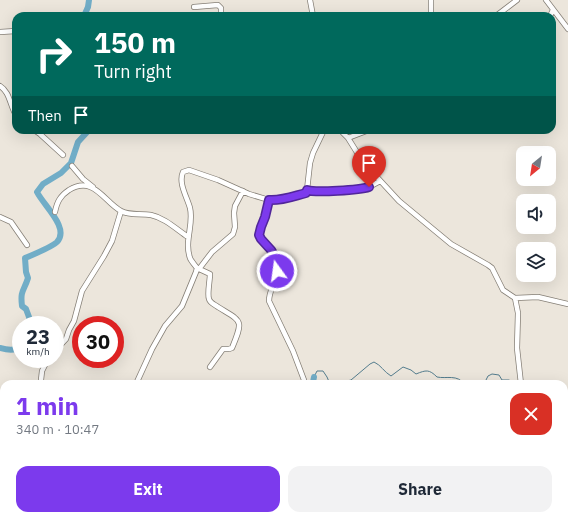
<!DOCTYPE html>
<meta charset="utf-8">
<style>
body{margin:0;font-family:"IBM Plex Sans",sans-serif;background:#f2f2f3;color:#1f2937;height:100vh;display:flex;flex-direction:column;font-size:15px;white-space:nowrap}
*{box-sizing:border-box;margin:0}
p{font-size:13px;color:#747a83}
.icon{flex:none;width:22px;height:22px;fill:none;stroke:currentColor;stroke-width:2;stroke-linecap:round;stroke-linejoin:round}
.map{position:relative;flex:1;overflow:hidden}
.details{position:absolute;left:0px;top:380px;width:568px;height:140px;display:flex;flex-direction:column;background:#fff;border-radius:12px 12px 0 0;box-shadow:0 4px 16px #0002}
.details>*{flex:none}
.guide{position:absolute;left:12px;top:12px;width:544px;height:122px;border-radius:12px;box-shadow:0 4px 16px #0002;background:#00695c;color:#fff;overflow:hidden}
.needle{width:26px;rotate:210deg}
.buttons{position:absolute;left:516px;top:146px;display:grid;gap:8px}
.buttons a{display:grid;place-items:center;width:40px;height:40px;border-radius:8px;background:#fff;box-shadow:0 4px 16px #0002;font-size:20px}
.speed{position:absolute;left:12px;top:316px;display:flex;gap:8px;font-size:20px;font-weight:700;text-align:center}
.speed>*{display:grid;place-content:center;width:52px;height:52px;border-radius:50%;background:#fff;box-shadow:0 4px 16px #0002;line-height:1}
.speed small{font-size:10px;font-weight:400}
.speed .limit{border:6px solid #d22;background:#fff;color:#111}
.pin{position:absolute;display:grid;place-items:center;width:34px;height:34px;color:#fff;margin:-41px -17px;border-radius:50% 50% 50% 0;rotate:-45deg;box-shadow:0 0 4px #0007}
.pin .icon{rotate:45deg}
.me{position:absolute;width:44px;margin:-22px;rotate:346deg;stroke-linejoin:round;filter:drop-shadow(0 0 3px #0008)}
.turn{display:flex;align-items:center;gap:14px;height:84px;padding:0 16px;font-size:18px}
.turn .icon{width:52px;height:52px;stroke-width:2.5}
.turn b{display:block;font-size:28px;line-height:34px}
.then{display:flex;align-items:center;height:38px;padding:0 16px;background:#0003;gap:8px;font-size:15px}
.round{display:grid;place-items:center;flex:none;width:42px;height:42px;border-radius:12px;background:#f2f2f3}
.headline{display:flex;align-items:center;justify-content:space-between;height:68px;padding:0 16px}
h1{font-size:24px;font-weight:700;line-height:30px;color:#7c3aed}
.cta{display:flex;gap:8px;margin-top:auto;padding:8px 16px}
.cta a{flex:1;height:46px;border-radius:12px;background:#7c3aed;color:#fff;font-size:16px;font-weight:700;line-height:46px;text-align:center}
.cta a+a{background:#f2f2f3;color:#1f2937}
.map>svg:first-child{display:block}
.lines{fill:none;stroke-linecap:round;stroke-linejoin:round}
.stream{stroke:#547d8e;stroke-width:1}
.river{stroke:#71adc7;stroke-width:6}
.minor-casing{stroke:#857f76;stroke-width:6}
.minor{stroke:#fff;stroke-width:4.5}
.route-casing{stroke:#51269a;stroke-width:10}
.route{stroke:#7c3aed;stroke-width:7}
</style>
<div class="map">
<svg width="568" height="520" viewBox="0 0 568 520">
<rect width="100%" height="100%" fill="#ece6dc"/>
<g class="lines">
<path class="stream" d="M314,377L317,371H323L327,377L330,384
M335,384L351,380L370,364L374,362C381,365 384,372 391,376L403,367L411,370L416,374C426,370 429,369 437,377C446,379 458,374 464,384
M484,384L488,376L492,374L499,375L502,380H509"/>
<path class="river" d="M84,16L88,7L89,0
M32,325L26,309L22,306C20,290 24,291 28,278L26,272L25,258C32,255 52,247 57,242C70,228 44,206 37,192L43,184L61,173L71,163L78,142L89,130
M0,348C7,350 15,351 21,347
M311,384L313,382L314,377
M0,483L4,486
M25,516L29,520
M117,520L118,516"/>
<g class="minor-casing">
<path id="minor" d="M310,0L313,16
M546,0L568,29
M194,7L218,5L221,8V16
M431,16V0
M496,16L517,0
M550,16L553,10
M0,32L16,31
M0,86C10,92 10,106 16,115
M34,130L40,134L63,155
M340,130L348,138L363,162L399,201L451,244L488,265L492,268L503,290L515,298L518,313L517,348L521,384
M348,138L369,130
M72,166L83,179L93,187
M307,190L315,192L338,190H357L369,187L380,181
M269,200C267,206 267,212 265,218C263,224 258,229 259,236C261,242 268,245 271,250C275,255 278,264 277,271C276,282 269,290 269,301L293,351L304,380
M55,212C57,202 60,196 69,190C94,175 104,202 121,211C130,216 141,213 151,215C165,218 176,229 188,237
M0,217L11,222L27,245
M197,268L210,274C210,280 207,294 209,299C210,303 214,304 218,307C242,322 244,319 232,348L229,349H223L210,367
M199,269L212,252L233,234L235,227L234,213L235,206L243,191
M515,298L538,297L568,304
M55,351L66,339L69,330L74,321L82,291L104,256L112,241L121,211
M41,380L42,371L48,359
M136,384L152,349L165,326L182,306L196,272L197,268C195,265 191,261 190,258C184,241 194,224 190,208C187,197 178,183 183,172L189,170L218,180L249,194L269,200H276L285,198L306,193L307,190L310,163L313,153L324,130
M145,516L153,520
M184,520L188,516
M355,520L357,516
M501,520L502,516"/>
</g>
<use href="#minor" class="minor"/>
</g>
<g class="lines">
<g class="route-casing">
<path id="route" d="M277,271L275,257L271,250L261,239L259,235L261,227L265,217L269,200C282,201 294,196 306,193L307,190C315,193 360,190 369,187"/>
</g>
<use href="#route" class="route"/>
</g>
</svg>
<div class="buttons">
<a><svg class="needle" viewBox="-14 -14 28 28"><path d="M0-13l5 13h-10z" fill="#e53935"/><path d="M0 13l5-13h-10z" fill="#747a83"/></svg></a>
<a><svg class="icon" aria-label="sound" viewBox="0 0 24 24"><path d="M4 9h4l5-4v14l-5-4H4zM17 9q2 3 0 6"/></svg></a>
<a><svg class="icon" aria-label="layers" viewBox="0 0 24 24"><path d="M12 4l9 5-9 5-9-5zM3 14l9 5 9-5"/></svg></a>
</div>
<div class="speed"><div>23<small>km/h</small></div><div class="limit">30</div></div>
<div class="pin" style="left:369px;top:187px;background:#d93025"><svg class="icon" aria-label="arrive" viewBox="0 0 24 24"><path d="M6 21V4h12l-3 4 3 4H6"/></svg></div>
<svg class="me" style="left:277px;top:271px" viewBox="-20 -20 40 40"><circle r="17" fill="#7c3aed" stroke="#fff" stroke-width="3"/><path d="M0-11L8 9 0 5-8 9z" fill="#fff"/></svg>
<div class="guide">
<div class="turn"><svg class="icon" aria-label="right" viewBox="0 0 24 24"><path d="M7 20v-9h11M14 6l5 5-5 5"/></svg><div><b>150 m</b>Turn right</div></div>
<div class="then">Then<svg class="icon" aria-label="arrive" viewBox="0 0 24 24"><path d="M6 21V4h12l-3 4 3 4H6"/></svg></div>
</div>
<section class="details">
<div class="headline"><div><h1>1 min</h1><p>340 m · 10:47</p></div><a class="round" style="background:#d93025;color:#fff"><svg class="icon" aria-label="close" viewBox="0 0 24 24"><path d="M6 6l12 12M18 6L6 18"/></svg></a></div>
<div class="cta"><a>Exit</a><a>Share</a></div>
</section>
</div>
